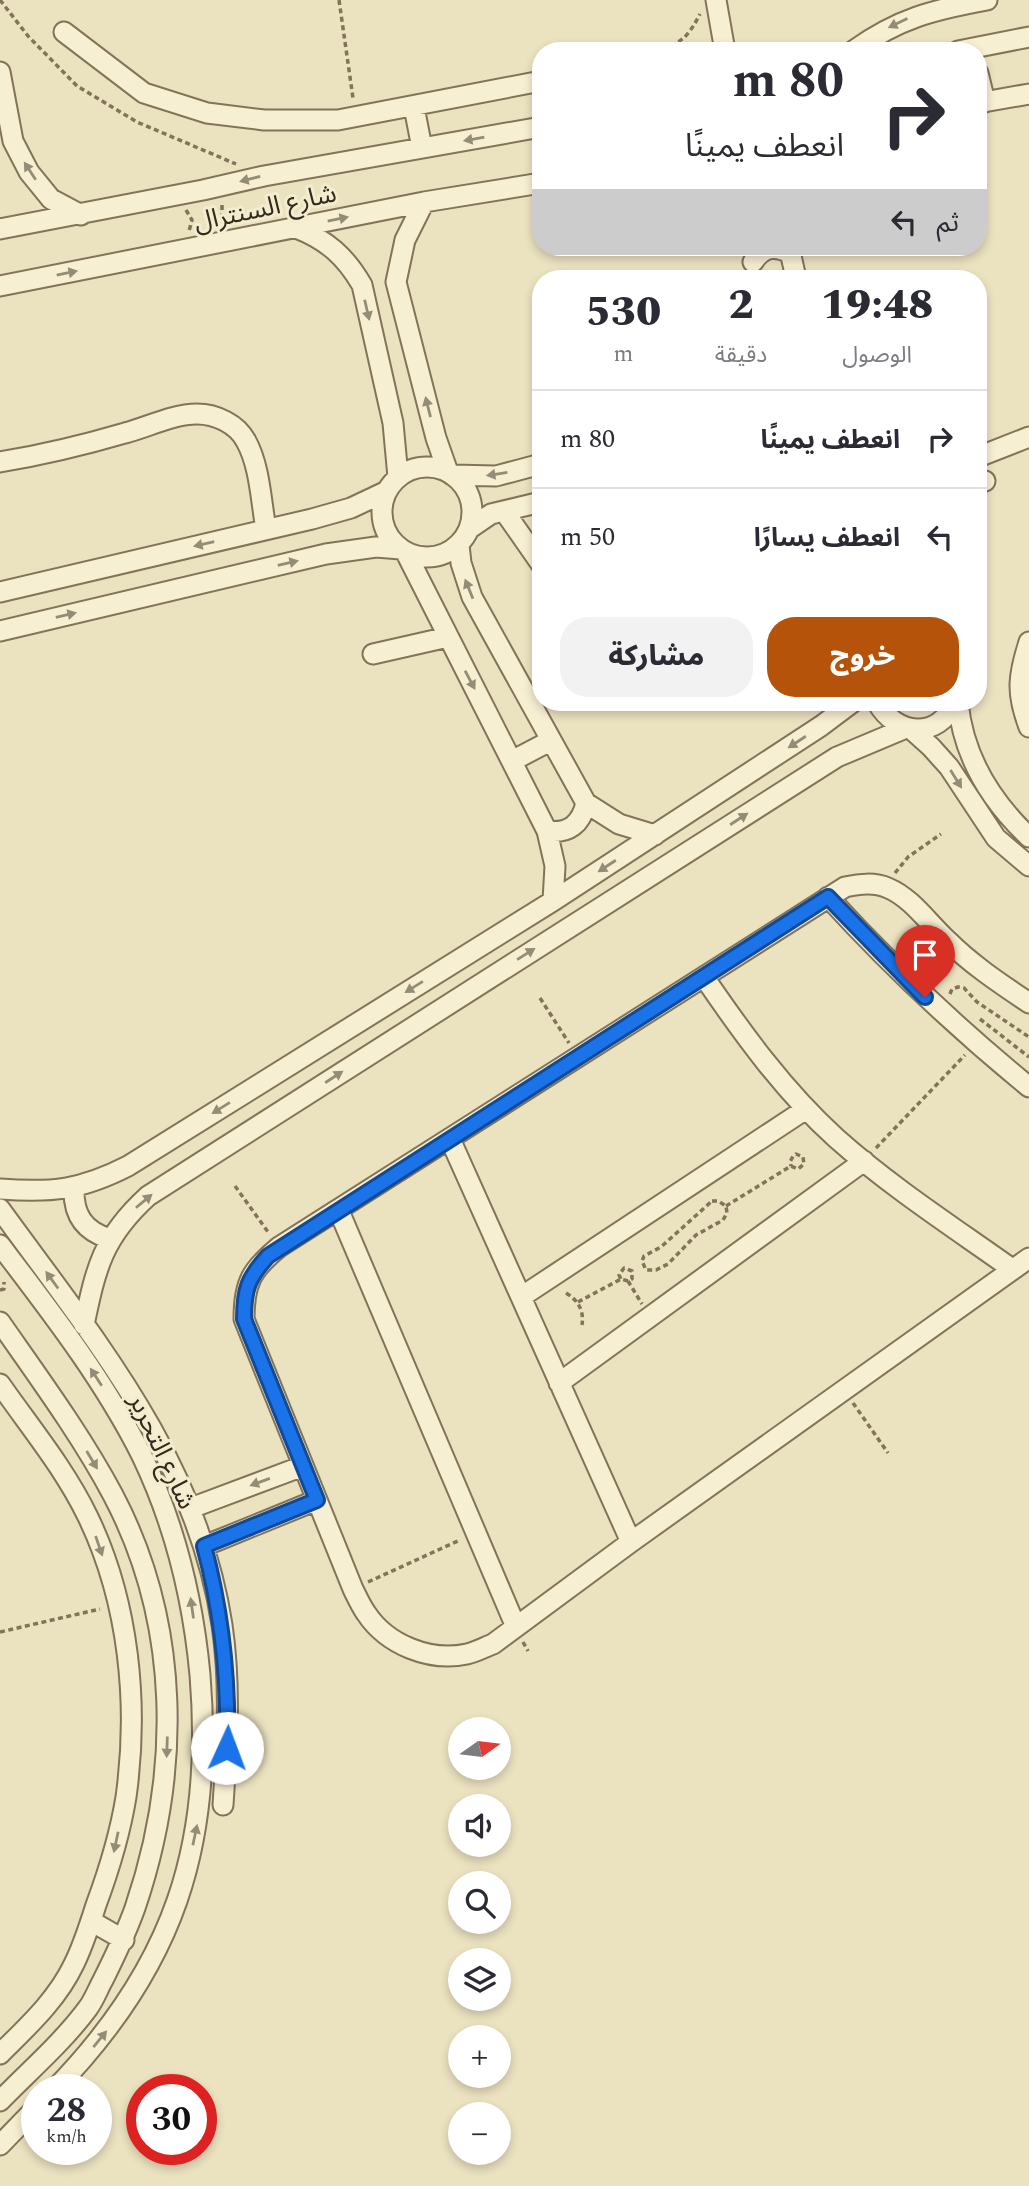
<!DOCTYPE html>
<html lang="ar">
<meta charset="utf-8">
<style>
body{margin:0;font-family:Spectral,"Noto Sans Arabic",serif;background:#f2f2f3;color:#2b2b33;direction:rtl;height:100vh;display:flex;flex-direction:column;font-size:26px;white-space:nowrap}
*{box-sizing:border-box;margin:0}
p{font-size:23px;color:#7c7c81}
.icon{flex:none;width:38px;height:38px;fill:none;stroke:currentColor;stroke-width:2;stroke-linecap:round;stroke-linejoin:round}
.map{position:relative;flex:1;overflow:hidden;direction:ltr}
.side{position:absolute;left:532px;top:270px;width:455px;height:441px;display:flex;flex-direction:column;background:#fff;border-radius:28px;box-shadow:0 4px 10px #0003;direction:rtl}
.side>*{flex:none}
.top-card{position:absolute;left:532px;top:42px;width:455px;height:214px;border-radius:28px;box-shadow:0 4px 10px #0003;direction:rtl;background:#fff;color:#2b2b33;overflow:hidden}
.needle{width:46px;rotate:76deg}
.fabs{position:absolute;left:448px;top:1717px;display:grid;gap:14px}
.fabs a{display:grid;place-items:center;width:63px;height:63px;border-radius:50%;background:#fff;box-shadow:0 4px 10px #0003;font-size:35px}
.speed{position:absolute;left:21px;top:2074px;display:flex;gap:14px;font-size:35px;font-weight:700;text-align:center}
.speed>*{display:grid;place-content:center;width:91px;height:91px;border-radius:50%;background:#fff;box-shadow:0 4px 10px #0003;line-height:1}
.speed small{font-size:18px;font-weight:400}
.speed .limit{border:10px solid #d22;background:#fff;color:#111}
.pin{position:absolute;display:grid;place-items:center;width:60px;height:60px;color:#fff;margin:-72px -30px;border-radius:50% 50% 50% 0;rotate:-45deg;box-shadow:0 0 7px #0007}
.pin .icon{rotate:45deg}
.me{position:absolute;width:77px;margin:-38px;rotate:2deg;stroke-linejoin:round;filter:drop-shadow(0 0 5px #0008)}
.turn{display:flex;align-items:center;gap:24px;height:147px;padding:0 28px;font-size:32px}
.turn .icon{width:91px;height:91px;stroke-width:2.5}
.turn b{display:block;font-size:49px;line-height:60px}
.then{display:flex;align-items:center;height:66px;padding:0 28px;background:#0003;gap:14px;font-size:26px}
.eta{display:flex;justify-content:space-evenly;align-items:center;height:119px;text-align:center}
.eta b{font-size:42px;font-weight:800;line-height:49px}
.primary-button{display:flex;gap:14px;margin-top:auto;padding:14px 28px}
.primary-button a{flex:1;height:80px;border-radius:28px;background:#b45309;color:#fff;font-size:28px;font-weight:800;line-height:80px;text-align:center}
.primary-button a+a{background:#f2f2f3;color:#2b2b33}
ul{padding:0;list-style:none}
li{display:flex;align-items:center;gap:21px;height:98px;padding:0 28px;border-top:2px solid #e1e1e2}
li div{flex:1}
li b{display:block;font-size:26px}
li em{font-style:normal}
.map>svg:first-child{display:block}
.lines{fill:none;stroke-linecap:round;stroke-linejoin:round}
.minor-casing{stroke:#837359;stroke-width:23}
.path{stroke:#837359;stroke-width:3.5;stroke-dasharray:5 3.5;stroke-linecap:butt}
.minor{stroke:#f7efd2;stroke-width:19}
.oneway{fill:#958c77}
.route-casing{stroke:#114b97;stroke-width:18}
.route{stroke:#1a73e8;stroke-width:12}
.labels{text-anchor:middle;stroke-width:6;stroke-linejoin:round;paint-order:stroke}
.street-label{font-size:26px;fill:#332a1c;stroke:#f3eccf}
</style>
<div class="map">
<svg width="1029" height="2186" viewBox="0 0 1029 2186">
<rect width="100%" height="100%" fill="#ebe2c0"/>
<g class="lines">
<g class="minor-casing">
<path id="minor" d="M716,0L725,51
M64,32L144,93L207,113L264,120H338L541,81
M853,51C899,18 933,10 987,0
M958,51L1029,37
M0,72L13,141L29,172L51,199L81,215
M978,73L985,102
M978,103L1029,94
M414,107L422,148
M424,202L405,240L396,282L436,438L448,472
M296,228C327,240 345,256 362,285L393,423L398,477
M0,229L203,190L264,176L541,127
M789,247L796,278
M753,262C763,247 774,245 790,253
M0,286L424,202L541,183
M978,457L1029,437
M0,462C42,455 84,445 125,433C148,427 173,414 197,414C216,414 237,424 246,441C260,466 261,502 266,529
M382 512a45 45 0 1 1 90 0a45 45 0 1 1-90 0Z
M452,475L496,476L541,464
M978,482L985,481
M504,511L541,564
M469,529L491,514L541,502
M459,545L461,563L472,597L586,803L619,824L655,835
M406,553L547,831L555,866L553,901
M0,592L312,519L351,508L387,491
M0,631L326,554L376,547L401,549
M1029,642C1018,676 1016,693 1029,727
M373,654L448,637
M877,702C896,736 938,740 955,702
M958,702C963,756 990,800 1029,837
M911,729L931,747L949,767L996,838L1029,866
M512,761L550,741
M547,831C569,834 581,824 586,803
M828,897C891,966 957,1028 1029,1087
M704,977C743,1034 784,1091 836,1138C891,1187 953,1227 1012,1269
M1029,1003C1001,984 972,965 948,941C929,924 912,898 888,888C874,882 860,884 845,887L279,1247C251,1270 244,1283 244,1319L353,1589C357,1597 361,1606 366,1613C387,1645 430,1662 467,1654C476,1652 485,1647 493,1644L631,1542L1029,1258
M450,1139L631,1542
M74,1188C73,1215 84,1231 110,1239
M0,1189C52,1193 81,1190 128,1166L553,901L821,726L853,702
M0,1209C95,1340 197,1460 222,1625C231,1686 227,1745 223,1805
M339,1211L516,1627
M0,1245C51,1312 104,1380 142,1456C175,1525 193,1599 200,1675C214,1845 174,1967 54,2090
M521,1297L806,1109
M0,1322C39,1378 81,1435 113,1495C181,1624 181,1773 135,1908C126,1933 115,1956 103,1980C98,1989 94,2000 88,2008C63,2042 29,2071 0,2101
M84,1325C96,1267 103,1237 148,1196L837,757L906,728
M559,1383L864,1161
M0,1384C30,1427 65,1469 88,1517C129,1602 139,1704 126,1797C120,1834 109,1870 96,1905C90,1924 83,1946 74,1964C57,2000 27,2027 0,2054
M191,1508L303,1466
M204,1546L317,1500
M91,1921L124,1940
M0,2145L37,2107"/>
</g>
<path class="path" d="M0,0L28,36L77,86L137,122L236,164
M339,0L353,98
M637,51C673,43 681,51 700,14
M222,205V215L229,222
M186,210L192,220L189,231
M895,873L908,857L941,834
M950,994L952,989L958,987L964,988L977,1002L1029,1037
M540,998L569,1043
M980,1019L1029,1057
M876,1148L965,1055
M235,1186L268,1232
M712,1201H718L726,1206L727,1213L723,1220L696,1235L668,1264L656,1270H646L642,1261L644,1256L661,1247Z
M726,1206L791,1166L798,1169L804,1164L803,1157L796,1154L793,1156L790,1162L791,1166
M628,1281L642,1304
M0,1290L4,1289V1282
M566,1293C579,1301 584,1311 582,1325
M578,1302L621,1279L628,1281L632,1279V1271L624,1268L619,1275L621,1279
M853,1403L888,1453
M368,1582L460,1540
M0,1632L100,1609
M523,1642L528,1651"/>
<use href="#minor" class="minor"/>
</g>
<defs><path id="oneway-solid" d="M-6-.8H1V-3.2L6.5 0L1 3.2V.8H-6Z" transform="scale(1.75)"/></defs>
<g class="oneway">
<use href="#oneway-solid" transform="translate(898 23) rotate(154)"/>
<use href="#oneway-solid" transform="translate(474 139) rotate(170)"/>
<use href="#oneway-solid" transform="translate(30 171) rotate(-123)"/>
<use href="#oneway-solid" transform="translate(250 179) rotate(166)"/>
<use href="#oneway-solid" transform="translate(338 219) rotate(-11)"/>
<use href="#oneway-solid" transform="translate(67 273) rotate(-11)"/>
<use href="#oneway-solid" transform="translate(367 310) rotate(77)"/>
<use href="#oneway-solid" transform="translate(428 407) rotate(-104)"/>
<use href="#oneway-solid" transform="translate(497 474) rotate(171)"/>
<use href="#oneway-solid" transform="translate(204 544) rotate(167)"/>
<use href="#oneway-solid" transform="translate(288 563) rotate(-13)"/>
<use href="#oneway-solid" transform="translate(469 589) rotate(-112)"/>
<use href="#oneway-solid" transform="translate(66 615) rotate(-13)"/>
<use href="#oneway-solid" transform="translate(470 680) rotate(62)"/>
<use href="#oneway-solid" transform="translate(797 742) rotate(147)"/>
<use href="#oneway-solid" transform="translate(956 779) rotate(58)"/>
<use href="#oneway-solid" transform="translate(739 819) rotate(-33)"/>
<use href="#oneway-solid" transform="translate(607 866) rotate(147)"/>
<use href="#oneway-solid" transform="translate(526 954) rotate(-32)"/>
<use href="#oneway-solid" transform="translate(414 987) rotate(148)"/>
<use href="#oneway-solid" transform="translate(334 1077) rotate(-33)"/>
<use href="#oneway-solid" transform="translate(221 1108) rotate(148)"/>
<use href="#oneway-solid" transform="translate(144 1201) rotate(-40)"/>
<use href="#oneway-solid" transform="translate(52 1280) rotate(-126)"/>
<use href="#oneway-solid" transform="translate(96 1377) rotate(-123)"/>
<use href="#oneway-solid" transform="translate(92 1460) rotate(59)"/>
<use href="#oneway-solid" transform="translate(260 1482) rotate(160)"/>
<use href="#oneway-solid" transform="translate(99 1546) rotate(71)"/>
<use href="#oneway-solid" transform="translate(192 1608) rotate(-98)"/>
<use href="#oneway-solid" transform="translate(167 1747) rotate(92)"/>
<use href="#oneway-solid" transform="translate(195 1835) rotate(-78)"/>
<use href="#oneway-solid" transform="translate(116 1842) rotate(102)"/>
<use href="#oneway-solid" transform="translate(100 2039) rotate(-51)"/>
</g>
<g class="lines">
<g class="route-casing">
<path id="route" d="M227,1748C229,1678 222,1613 204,1546L317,1500L244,1319C244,1289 248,1278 268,1256L828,897L925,997"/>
</g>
<use href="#route" class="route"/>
</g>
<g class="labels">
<g class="street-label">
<text transform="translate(265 207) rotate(-12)" y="9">شارع السنترال</text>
<text transform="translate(163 1451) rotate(65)" y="9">شارع التحرير</text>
</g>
</g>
</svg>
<div class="fabs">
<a><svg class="needle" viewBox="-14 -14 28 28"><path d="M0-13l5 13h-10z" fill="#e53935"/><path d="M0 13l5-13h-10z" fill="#7c7c81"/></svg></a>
<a><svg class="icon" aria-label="sound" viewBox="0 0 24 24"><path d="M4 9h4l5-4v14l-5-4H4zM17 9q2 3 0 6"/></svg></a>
<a><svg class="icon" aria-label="search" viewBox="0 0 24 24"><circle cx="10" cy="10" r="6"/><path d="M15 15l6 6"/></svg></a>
<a><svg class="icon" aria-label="layers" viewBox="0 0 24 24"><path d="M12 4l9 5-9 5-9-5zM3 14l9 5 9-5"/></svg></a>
<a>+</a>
<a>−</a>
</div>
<div class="speed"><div>28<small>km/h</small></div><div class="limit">30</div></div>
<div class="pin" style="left:925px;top:997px;background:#d93025"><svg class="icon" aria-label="arrive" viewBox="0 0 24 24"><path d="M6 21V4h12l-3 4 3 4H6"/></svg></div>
<svg class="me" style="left:227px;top:1748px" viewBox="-20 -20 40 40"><circle r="19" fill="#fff"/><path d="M0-13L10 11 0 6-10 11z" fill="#1a73e8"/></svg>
<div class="top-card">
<div class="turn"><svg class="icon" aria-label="right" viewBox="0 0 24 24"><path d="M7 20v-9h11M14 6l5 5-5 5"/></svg><div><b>80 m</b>انعطف يمينًا</div></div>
<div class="then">ثم<svg class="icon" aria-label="left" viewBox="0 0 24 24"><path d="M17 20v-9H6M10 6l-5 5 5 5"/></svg></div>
</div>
<section class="side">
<div class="eta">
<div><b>19:48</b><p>الوصول</p></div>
<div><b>2</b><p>دقيقة</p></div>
<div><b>530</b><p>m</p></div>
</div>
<ul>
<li><svg class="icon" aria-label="right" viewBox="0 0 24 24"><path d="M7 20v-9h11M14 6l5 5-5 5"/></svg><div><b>انعطف يمينًا</b></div><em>80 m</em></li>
<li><svg class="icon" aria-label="left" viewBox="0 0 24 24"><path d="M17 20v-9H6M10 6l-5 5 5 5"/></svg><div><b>انعطف يسارًا</b></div><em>50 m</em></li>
</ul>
<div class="primary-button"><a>خروج</a><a>مشاركة</a></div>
</section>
</div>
